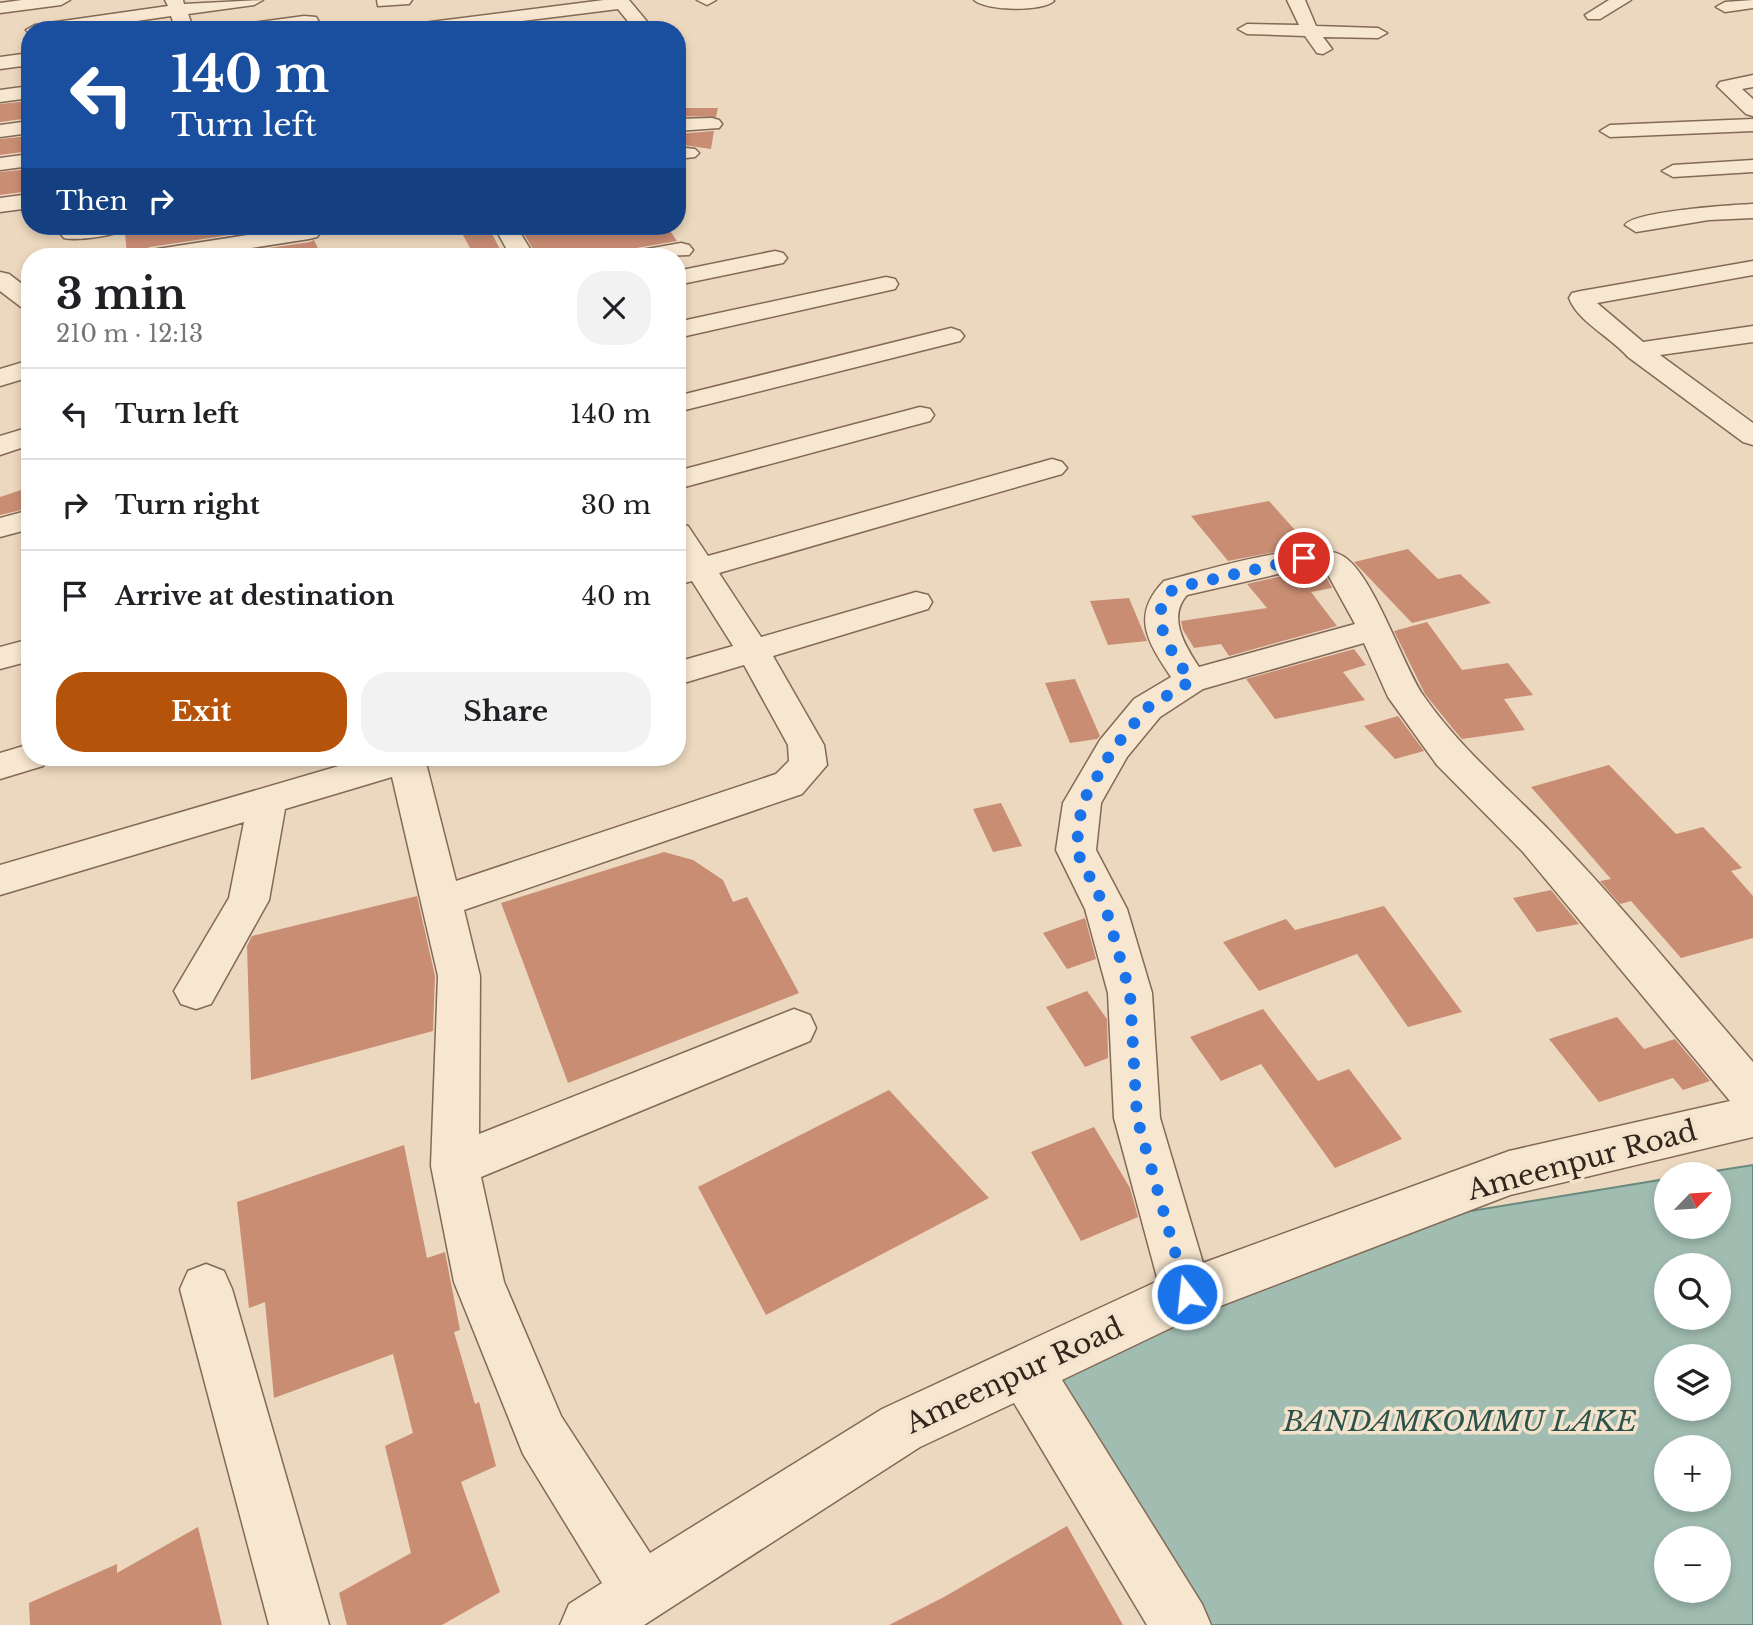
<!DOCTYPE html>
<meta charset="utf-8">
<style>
body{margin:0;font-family:"Libre Baskerville",serif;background:#f2f2f2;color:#202124;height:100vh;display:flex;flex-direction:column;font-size:26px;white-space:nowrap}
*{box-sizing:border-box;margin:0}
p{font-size:23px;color:#757577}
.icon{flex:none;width:38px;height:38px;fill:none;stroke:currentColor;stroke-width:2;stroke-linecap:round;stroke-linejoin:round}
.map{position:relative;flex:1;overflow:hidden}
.drawer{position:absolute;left:21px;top:248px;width:665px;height:518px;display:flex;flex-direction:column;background:#fff;border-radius:28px;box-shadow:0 4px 10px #0003}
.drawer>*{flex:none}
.guide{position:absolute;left:21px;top:21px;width:665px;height:214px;border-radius:28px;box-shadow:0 4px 10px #0003;background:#1a4fa0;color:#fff;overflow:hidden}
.needle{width:46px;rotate:65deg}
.controls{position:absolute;left:1654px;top:1162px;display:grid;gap:14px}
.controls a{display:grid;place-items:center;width:77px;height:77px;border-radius:50%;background:#fff;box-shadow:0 4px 10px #0003;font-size:35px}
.pin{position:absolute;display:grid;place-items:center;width:60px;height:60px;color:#fff;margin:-30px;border:4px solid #fff;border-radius:50%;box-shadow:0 2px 7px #0007}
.me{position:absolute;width:77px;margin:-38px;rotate:344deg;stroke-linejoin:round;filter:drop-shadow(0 0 5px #0008)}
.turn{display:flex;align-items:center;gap:24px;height:147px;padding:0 35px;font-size:32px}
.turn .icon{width:91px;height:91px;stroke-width:2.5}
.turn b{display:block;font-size:49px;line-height:60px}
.then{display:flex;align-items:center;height:66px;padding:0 35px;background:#0003;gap:14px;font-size:26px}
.round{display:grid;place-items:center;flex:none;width:74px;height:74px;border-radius:28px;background:#f2f2f2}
.head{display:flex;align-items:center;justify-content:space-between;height:119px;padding:0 35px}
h1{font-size:42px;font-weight:800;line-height:52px}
.button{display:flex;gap:14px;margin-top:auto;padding:14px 35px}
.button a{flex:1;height:80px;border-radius:28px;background:#b45309;color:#fff;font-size:28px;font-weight:800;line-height:80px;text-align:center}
.button a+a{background:#f2f2f2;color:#202124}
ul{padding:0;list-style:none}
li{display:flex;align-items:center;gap:21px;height:91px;padding:0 35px;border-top:2px solid #e0e0e0}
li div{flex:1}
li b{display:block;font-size:26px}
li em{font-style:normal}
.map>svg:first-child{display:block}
.water{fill:#a1bdb1;stroke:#698a7e;stroke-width:2;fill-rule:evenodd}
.building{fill:#c98d74}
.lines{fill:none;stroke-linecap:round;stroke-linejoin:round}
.minor-casing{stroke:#836957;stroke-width:3}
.minor{fill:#f7e7d0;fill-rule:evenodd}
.route{stroke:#1a73e8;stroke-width:12;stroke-dasharray:0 21.6}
.labels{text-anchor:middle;stroke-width:7;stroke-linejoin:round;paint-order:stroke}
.near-street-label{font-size:28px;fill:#33241c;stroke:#f3e3cd}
.near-water-label{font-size:28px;font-style:italic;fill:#2b524b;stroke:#f3e3cd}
</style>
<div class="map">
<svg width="1753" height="1625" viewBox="0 0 1753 1625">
<rect width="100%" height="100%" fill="#ecd8be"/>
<path class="water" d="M1753,1165V1625H1211L1024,1369L1361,1229L1666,1179V1227H1718V1174H1696ZM1666,1265H1718V1318H1666ZM1666,1356H1718V1409H1666ZM1666,1447H1718V1500H1666ZM1666,1538H1718V1591H1666Z"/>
<path class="building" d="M30,101V118L0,122V104Z
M677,108H718L716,117L677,116Z
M714,131L711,149L677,144V134Z
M30,136V151L0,155V139Z
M30,169V191L0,195V172Z
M130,226H290L150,247L127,256L125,232Z
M458,226H488L504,257H475Z
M558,226H641L645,232L668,228L677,241L630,249L623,257H538L522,231Z
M314,240L322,257H209L310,242Z
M30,487V508L0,515V497Z
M1269,501L1311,548L1280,551L1228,561L1191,516Z
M1408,549L1438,579L1460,574L1491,603L1412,623L1354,562Z
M1304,571L1325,575L1332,588L1311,592L1337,626L1229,656L1221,644L1194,648L1183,630L1181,621L1267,608L1247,584Z
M1129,598L1147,641L1108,645L1090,601Z
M1427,622L1462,670L1508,663L1533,695L1504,699L1525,730L1462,739L1454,730L1425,694L1394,631Z
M1354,649L1366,665L1343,672L1365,700L1275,719L1246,679Z
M1075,679L1100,736L1097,739L1070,743L1045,683Z
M1398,716L1424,751L1395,759L1364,726Z
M1609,765L1676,834L1703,827L1742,868L1731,871L1753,896V938L1681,958L1631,901L1620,904L1600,881L1611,879L1531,787Z
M1001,803L1022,846L993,852L973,809Z
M664,852L693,860L723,880L733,902L747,897L799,993L568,1083L501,903Z
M1551,890L1579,924L1537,932L1513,898Z
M417,896L435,976L433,1031L251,1080L247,946L252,936Z
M1384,906L1462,1012L1408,1027L1357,954L1259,991L1223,942L1286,919L1295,930Z
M1085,918L1096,959L1067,969L1043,933Z
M1087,991L1107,1019L1108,1058L1085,1067L1046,1007Z
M1263,1009L1318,1081L1349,1069L1402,1139L1335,1168L1261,1064L1221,1081L1190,1037Z
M1617,1017L1644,1049L1675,1039L1710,1081L1683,1090L1673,1078L1599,1102L1549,1039Z
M889,1090L989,1198L766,1315L698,1187Z
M1094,1127L1130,1188L1138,1217L1081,1241L1031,1152Z
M404,1145L427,1258L445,1252L460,1330L454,1332L475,1404L479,1402L496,1466L461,1482L500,1592L442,1625H347L339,1593L411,1553L385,1446L413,1433L393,1354L274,1398L265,1302L249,1308L237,1202Z
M1067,1526L1123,1625H889L944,1597Z
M198,1527L222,1625H30L29,1603L117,1564V1573Z"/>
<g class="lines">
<g class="minor-casing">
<path id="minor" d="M22,0H70L61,5L0,13V3Z
M165,0H183L184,4L263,0L254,5L188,14L194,30H176L171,16L75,30H30V34L26,30L35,25L168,6Z
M377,0H412L409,4L378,6Z
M604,0H629L654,30H635L618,9L451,30H398L407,25Z
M697,0H716L707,5Z
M974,0H1053L1054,1C1042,12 986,11 974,0Z
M1287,0H1305L1316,26L1378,28L1387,33L1378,38L1323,37L1332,49L1323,54L1317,53L1305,36L1247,34L1238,29L1247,24L1299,25Z
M1609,0H1631L1600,19H1588L1585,15Z
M1753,0V8L1725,12L1716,7L1725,2Z
M304,16L316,17L324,30H306L304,26L229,30L238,25Z
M30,53V65L0,69V57Z
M1753,75V87L1742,89L1753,99V116L1746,114L1717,86L1720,82Z
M30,86V98L0,102V90Z
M712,118L719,120L722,124L719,128L677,131V119Z
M1753,119V131L1610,137L1600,131L1610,125Z
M30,121V133L0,137V125Z
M677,147L695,149L699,153L695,157L677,159Z
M30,154V166L0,170V158Z
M1753,160V172L1673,177L1662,171L1673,165Z
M30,194V208L0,212V198Z
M1753,204V218L1709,220L1636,232L1625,225C1634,211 1732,205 1753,204Z
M74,226H128C122,236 76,241 64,238L60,233L64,228Z
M305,226L317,227L321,232L317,237L309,239L194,257H139L143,252L151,250Z
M494,226H516L535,257H511Z
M681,243L689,245L693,250L689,255L626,257L630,252Z
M775,251L783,253L787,258L783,263L677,285V271Z
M1753,261V275L1597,303L1643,342L1753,326V342L1660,355L1753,423V445L1743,442L1628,357C1611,337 1578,322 1569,298L1572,293L1581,291Z
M0,272L9,274L30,290V309L21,307L0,291Z
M886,277L895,279L898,284L895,289L677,338V322Z
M951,328L960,331L964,336L960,341L677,412V396Z
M30,360V377L0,386V369Z
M920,407L930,409L934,415L930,421L677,489V471Z
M30,427V445L0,455V436Z
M1052,459L1062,462L1067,468L1062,474L719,573L761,637L916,592L928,595L932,602L928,609L773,656L824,745L827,765L802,794L464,910L480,976L479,1134L794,1009L810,1015L816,1028L810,1041L481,1177L504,1282L561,1416L650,1553L882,1409L1158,1281L1114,1118L1108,993L1085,909L1056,850L1063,803L1100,740L1134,699L1171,677C1148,642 1130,616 1164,581C1204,571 1306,538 1341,555C1372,570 1402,664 1423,695C1459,747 1506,786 1550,831C1621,904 1686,985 1753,1062V1137L1510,1195L1202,1313L1062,1380L1202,1604L1211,1625H1147L1014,1403L920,1447L644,1625H560L569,1604L602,1583L523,1454L454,1282L431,1166L438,976L392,777L285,809L269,900L211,1004L196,1009L181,1004L174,991L229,898L244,822L0,895V865L366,758H428L426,763L456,881L776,774L789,761L788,745L744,665L677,685V662L733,646L692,581L677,585V565L681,564L677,558V524L688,526L708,556ZM1304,568L1327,573L1355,624L1199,667C1185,646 1167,617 1187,595ZM1364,643L1388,697L1437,765L1523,852L1730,1101L1509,1151L1203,1263L1160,1118L1152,993L1127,909L1096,850L1101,803L1127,757L1160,717L1203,689Z
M30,510V529L0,537V518Z
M30,639V661L0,669V647Z
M30,744V758H48L43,766L0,779V753Z
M206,1264L224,1271L232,1289L329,1625H269L180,1289L188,1271Z"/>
</g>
<use href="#minor" class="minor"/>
</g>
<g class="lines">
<path class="route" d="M1187,1294L1137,1118L1130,993L1106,909L1076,850L1082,803L1113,749L1147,708L1191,681C1175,656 1141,614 1175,588L1304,558"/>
</g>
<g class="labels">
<g class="near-street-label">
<text transform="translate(1582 1160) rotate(-15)" y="10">Ameenpur Road</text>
<text transform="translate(1014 1375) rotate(-25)" y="10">Ameenpur Road</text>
</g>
<g class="near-water-label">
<text x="1460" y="1431">BANDAMKOMMU LAKE</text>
</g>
</g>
</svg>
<div class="controls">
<a><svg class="needle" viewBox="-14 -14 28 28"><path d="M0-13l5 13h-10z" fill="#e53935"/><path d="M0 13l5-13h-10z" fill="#757577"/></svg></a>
<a><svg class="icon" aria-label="search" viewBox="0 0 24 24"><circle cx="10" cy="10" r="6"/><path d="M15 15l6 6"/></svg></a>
<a><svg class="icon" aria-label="layers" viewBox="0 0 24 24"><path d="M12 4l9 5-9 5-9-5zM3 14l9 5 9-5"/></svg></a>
<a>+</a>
<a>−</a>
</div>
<div class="pin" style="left:1304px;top:558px;background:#d93025"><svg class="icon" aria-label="arrive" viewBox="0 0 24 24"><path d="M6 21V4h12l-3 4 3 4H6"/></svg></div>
<svg class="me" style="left:1187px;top:1294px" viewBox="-20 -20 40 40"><circle r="17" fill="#1a73e8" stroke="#fff" stroke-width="3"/><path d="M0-11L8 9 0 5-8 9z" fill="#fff"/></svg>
<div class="guide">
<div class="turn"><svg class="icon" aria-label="left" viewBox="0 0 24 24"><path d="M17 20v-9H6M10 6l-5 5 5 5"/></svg><div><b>140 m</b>Turn left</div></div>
<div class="then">Then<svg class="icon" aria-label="right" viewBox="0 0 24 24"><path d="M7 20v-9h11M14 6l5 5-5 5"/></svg></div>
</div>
<section class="drawer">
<div class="head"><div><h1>3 min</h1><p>210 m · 12:13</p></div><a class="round"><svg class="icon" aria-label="close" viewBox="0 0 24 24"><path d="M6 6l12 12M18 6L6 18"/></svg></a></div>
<ul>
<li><svg class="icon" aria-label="left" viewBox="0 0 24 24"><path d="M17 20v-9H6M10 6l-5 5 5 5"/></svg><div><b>Turn left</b></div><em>140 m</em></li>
<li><svg class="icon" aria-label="right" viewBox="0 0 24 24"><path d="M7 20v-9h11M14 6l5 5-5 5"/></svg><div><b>Turn right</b></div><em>30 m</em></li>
<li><svg class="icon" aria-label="arrive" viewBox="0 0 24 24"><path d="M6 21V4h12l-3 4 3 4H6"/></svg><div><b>Arrive at destination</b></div><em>40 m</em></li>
</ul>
<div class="button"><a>Exit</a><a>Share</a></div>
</section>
</div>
